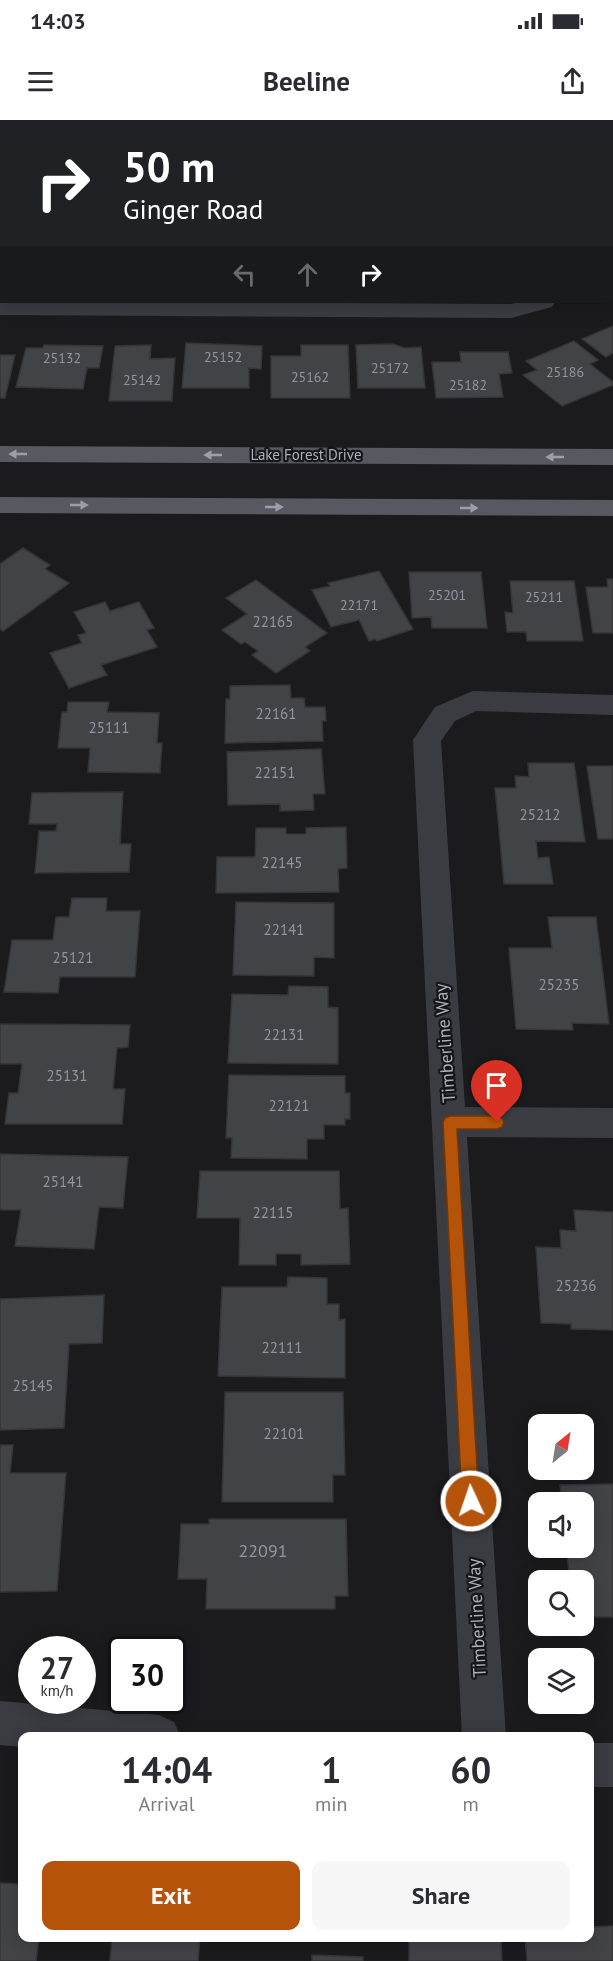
<!DOCTYPE html>
<style>
body{margin:0;font-family:"PT Sans",sans-serif;background:#f7f7f7;color:#2b2b33;height:100vh;display:flex;flex-direction:column;font-size:22px;white-space:nowrap}
*{box-sizing:border-box;margin:0}
p{font-size:20px;color:#7c7c81}
.icon{flex:none;width:33px;height:33px;fill:none;stroke:currentColor;stroke-width:2;stroke-linecap:round;stroke-linejoin:round}
.map{position:relative;flex:1;overflow:hidden}
.sheet{position:absolute;left:18px;top:1612px;width:576px;height:210px;display:flex;flex-direction:column;background:#fff;border-radius:12px;box-shadow:0 3px 15px #0003}
.sheet>*{flex:none}
.banner{position:absolute;left:0px;top:0px;width:614px;height:183px;box-shadow:0 3px 15px #0003;background:#202124;color:#fff;overflow:hidden}
.needle{width:39px;rotate:30deg}
.tools{position:absolute;left:528px;top:1294px;display:grid;gap:12px}
.tools a{display:grid;place-items:center;width:66px;height:66px;border-radius:12px;background:#fff;box-shadow:0 3px 15px #0003;font-size:30px}
.speed{position:absolute;left:18px;top:1516px;display:flex;gap:12px;font-size:30px;font-weight:700;text-align:center}
.speed>*{display:grid;place-content:center;width:78px;height:78px;border-radius:50%;background:#fff;box-shadow:0 3px 15px #0003;line-height:1}
.speed small{font-size:15px;font-weight:400}
.speed .limit{border:3px solid #111;border-radius:9px;background:#fff;color:#111}
.pin{position:absolute;display:grid;place-items:center;width:51px;height:51px;color:#fff;margin:-62px -26px;border-radius:50% 50% 50% 0;rotate:-45deg;box-shadow:0 0 6px #0007}
.pin .icon{rotate:45deg}
.me{position:absolute;width:66px;margin:-33px;rotate:357deg;stroke-linejoin:round;filter:drop-shadow(0 0 4px #0008)}
.turn{display:flex;align-items:center;gap:21px;height:126px;padding:0 24px;font-size:27px}
.turn .icon{width:78px;height:78px;stroke-width:2.5}
.turn b{display:block;font-size:42px;line-height:51px}
.lanes{display:flex;align-items:center;height:57px;padding:0 24px;background:#0003;justify-content:center;gap:30px;direction:ltr}
.lanes .off{opacity:.35}
.eta{display:flex;justify-content:space-evenly;align-items:center;height:102px;text-align:center}
.eta b{font-size:36px;font-weight:600;line-height:42px}
.action{display:flex;gap:12px;margin-top:auto;padding:12px 24px}
.action a{flex:1;height:69px;border-radius:12px;background:#b45309;color:#fff;font-size:24px;font-weight:600;line-height:69px;text-align:center}
.action a+a{background:#f7f7f7;color:#2b2b33}
.status{display:flex;justify-content:space-between;align-items:center;height:42px;padding:0 30px;background:#fff;direction:ltr}
.status svg{height:16px;fill:currentColor}
header{display:flex;justify-content:space-between;align-items:center;height:78px;padding:0 24px;background:#fff;font-size:27px;font-weight:600}
.map>svg:first-child{display:block}
.building{fill:#424347;stroke:#353539;stroke-width:1.5}
.lines{fill:none;stroke-linecap:round;stroke-linejoin:round}
.minor{fill:#3b3c42;fill-rule:evenodd}
.primary{fill:#585861;fill-rule:evenodd}
.oneway{fill:#9c9eaa}
.route{fill:#b45309;stroke:#753606;stroke-width:1.5}
.labels{text-anchor:middle;stroke-width:4.5;stroke-linejoin:round;paint-order:stroke}
.far-number-label{font-size:14px;fill:#92959f}
.far-street-label{font-size:15px;fill:#adb0bc;stroke:#161518}
.number-label{font-size:15px;fill:#92959f}
.street-label{font-size:18px;fill:#adb0bc;stroke:#161518}
.near-number-label{font-size:18px;fill:#92959f}
</style>
<div class="status"><b>14:03</b><svg viewBox="0 0 49 12"><path d="M0 12V9h3v3zM5 12V6h3v6zM10 12V3h3v9zM15 12V0h3v12zM26 1h20v11H26zM47 4h2v5h-2z"/></svg></div>
<header><svg class="icon" aria-label="menu" viewBox="0 0 24 24"><path d="M4 6h16M4 12h16M4 18h16"/></svg>Beeline<svg class="icon" aria-label="share" viewBox="0 0 24 24"><path d="M12 15V3M7 8l5-5 5 5M5 13v7h14v-7"/></svg></header>
<div class="map">
<svg width="613" height="1841" viewBox="0 0 613 1841">
<rect width="100%" height="100%" fill="#1b1a1d"/>
<path class="building" d="M306,0H387L389,2H308Z
M613,206V233L606,237L582,219Z
M574,221L598,240L590,244L613,262V265L562,286L523,255L537,250L526,241Z
M186,223L262,226L261,249L249,248V268H182Z
M392,224L405,228L421,227L425,268H358L356,225Z
M44,225L103,226L99,248H87L83,269L16,267L26,228H43Z
M151,225L150,239L175,238L172,281H109L115,226Z
M301,225H348L350,278H271V236H301Z
M460,232H508L512,253L499,254L503,277L436,278L432,242H461Z
M0,235H15L5,278H0Z
M23,428L50,445L45,449L69,463L3,511L0,509V444Z
M379,451L413,509L377,521L375,519L369,521L359,500L331,507L312,470L330,466L328,463Z
M409,452H481L487,508H432L431,497L412,498Z
M607,459H613V513H593L586,467H608Z
M256,460L327,513L305,527L310,531L276,553L252,535L258,531L245,522L241,524L222,510L247,494L226,478Z
M510,461H574L583,521H527L526,512H507L505,492L513,493Z
M105,482L110,491L139,482L154,508L147,510L157,527L101,545L107,555L69,568L50,533L82,523L78,515L86,513L74,492Z
M290,565L291,578H304L305,587H325L326,601H322L323,621L225,623L226,579H230V566Z
M68,582H109L107,592L159,593L157,623H162L160,653L88,652L90,628H58L62,592H67Z
M321,629L325,674H313L314,690L280,691V684L228,685L227,632Z
M528,643H574L585,722L536,721L538,738L549,737L553,764H504L495,668H516L515,656L529,657Z
M587,646H613V719H598Z
M123,672L120,724H131L129,752L35,753L39,711H56L57,704H29L32,673Z
M346,707L347,748L338,749L339,772L216,773L217,737H255L256,708H286V714H306V708Z
M72,778H107L106,791H140L135,857H60L58,873L4,872L12,820H53L56,797H69Z
M236,782L334,783V838L314,837V856L233,855Z
M548,797H596L609,904L572,903L573,910L516,909L509,828H552Z
M289,866L328,867V887L338,888V944L228,943L232,874L288,875Z
M0,904L130,905L128,927L117,928L113,969H125L122,1004H5L9,973H18L22,944H0Z
M229,955L345,956V973H350V999H345V1005H324V1019H307V1039L231,1038L232,1018H226Z
M0,1034L128,1037L123,1088L99,1087L94,1129L15,1126L21,1090H0Z
M200,1051H339L340,1089L348,1088L350,1144L301,1145V1134H276V1145H239L240,1098H197Z
M574,1090L613,1092V1210L571,1209V1204L541,1203L536,1127L561,1128L560,1110L576,1111Z
M288,1157L327,1158V1184H339V1200L345,1199V1258L218,1256L222,1167H287Z
M104,1175L102,1223L69,1224L64,1308L0,1310V1179Z
M225,1272H343L345,1355H333V1382H222Z
M0,1325H13L10,1353H66L57,1471L0,1472Z
M613,1364V1497H584V1461H570L566,1428H584V1383H562L560,1365Z
M209,1399H346L348,1476H335V1489H206L207,1459H178L181,1404H209Z
M0,1763L22,1764V1818H39L36,1841H0Z
M613,1806V1841H527L525,1818H590V1807Z
M112,1818H200L198,1841H110Z
M409,1818H501L502,1841H409Z
M312,1835L363,1837V1841H312Z"/>
<g class="lines">
<path class="minor" d="M0,0L7,2H2V12Z
M131,0H159L130,2Z
M453,0H475L476,2H455Z
M612,35H613V47H612Z
M0,181L510,184L521,182H555L552,187L511,198L0,195Z
M473,571L613,575V595L476,591L455,601L441,621L465,987L613,988V1018L467,1017L506,1617H462L413,620L435,587Z
M0,1581L159,1595L174,1602L181,1617H22V1627L0,1625Z
M590,1623H613V1667H590Z"/>
<path class="primary" d="M0,326L613,329V345L0,342Z
M0,377L613,380V396L0,393Z"/>
</g>
<defs><path id="oneway-solid" d="M-6-.8H1V-3.2L6.5 0L1 3.2V.8H-6Z" transform="scale(1.5)"/></defs>
<g class="oneway">
<use href="#oneway-solid" transform="translate(18 334) rotate(-180)"/>
<use href="#oneway-solid" transform="translate(213 335) rotate(-180)"/>
<use href="#oneway-solid" transform="translate(555 337) rotate(-180)"/>
<use href="#oneway-solid" transform="translate(79 385)"/>
<use href="#oneway-solid" transform="translate(274 387)"/>
<use href="#oneway-solid" transform="translate(469 388)"/>
</g>
<path class="route" d="M450,996H497L502,998L504,1002L502,1007L497,1009H457L479,1381L477,1386L471,1389L465,1386L462,1381L443,1002L445,998Z"/>
<g class="labels">
<g class="far-number-label">
<text x="223" y="242">25152</text>
<text x="62" y="243">25132</text>
<text x="390" y="253">25172</text>
<text x="565" y="257">25186</text>
<text x="310" y="262">25162</text>
<text x="142" y="265">25142</text>
<text x="468" y="270">25182</text>
<text x="447" y="480">25201</text>
<text x="544" y="482">25211</text>
<text x="359" y="490">22171</text>
</g>
<g class="far-street-label">
<text x="306" y="340">Lake Forest Drive</text>
</g>
<g class="number-label">
<text x="273" y="507">22165</text>
<text x="276" y="599">22161</text>
<text x="109" y="613">25111</text>
<text x="275" y="658">22151</text>
<text x="540" y="700">25212</text>
<text x="282" y="748">22145</text>
<text x="284" y="815">22141</text>
<text x="73" y="843">25121</text>
<text x="559" y="870">25235</text>
<text x="284" y="920">22131</text>
<text x="67" y="961">25131</text>
<text x="289" y="991">22121</text>
<text x="63" y="1067">25141</text>
<text x="273" y="1098">22115</text>
<text x="576" y="1171">25236</text>
<text x="282" y="1233">22111</text>
<text x="33" y="1271">25145</text>
<text x="284" y="1319">22101</text>
</g>
<g class="street-label">
<text transform="translate(445 923) rotate(-94)" y="6">Timberline Way</text>
<text transform="translate(477 1498) rotate(-93)" y="6">Timberline Way</text>
</g>
<g class="near-number-label">
<text x="263" y="1437">22091</text>
</g>
</g>
</svg>
<div class="tools">
<a><svg class="needle" viewBox="-14 -14 28 28"><path d="M0-13l5 13h-10z" fill="#e53935"/><path d="M0 13l5-13h-10z" fill="#7c7c81"/></svg></a>
<a><svg class="icon" aria-label="sound" viewBox="0 0 24 24"><path d="M4 9h4l5-4v14l-5-4H4zM17 9q2 3 0 6"/></svg></a>
<a><svg class="icon" aria-label="search" viewBox="0 0 24 24"><circle cx="10" cy="10" r="6"/><path d="M15 15l6 6"/></svg></a>
<a><svg class="icon" aria-label="layers" viewBox="0 0 24 24"><path d="M12 4l9 5-9 5-9-5zM3 14l9 5 9-5"/></svg></a>
</div>
<div class="speed"><div>27<small>km/h</small></div><div class="limit">30</div></div>
<div class="pin" style="left:497px;top:1002px;background:#d93025"><svg class="icon" aria-label="arrive" viewBox="0 0 24 24"><path d="M6 21V4h12l-3 4 3 4H6"/></svg></div>
<svg class="me" style="left:471px;top:1381px" viewBox="-20 -20 40 40"><circle r="17" fill="#b45309" stroke="#fff" stroke-width="3"/><path d="M0-11L8 9 0 5-8 9z" fill="#fff"/></svg>
<div class="banner">
<div class="turn"><svg class="icon" aria-label="right" viewBox="0 0 24 24"><path d="M7 20v-9h11M14 6l5 5-5 5"/></svg><div><b>50 m</b>Ginger Road</div></div>
<div class="lanes"><svg class="icon off" aria-label="left" viewBox="0 0 24 24"><path d="M17 20v-9H6M10 6l-5 5 5 5"/></svg><svg class="icon off" aria-label="ahead" viewBox="0 0 24 24"><path d="M12 20V5M6 11l6-6 6 6"/></svg><svg class="icon" aria-label="right" viewBox="0 0 24 24"><path d="M7 20v-9h11M14 6l5 5-5 5"/></svg></div>
</div>
<section class="sheet">
<div class="eta">
<div><b>14:04</b><p>Arrival</p></div>
<div><b>1</b><p>min</p></div>
<div><b>60</b><p>m</p></div>
</div>
<div class="action"><a>Exit</a><a>Share</a></div>
</section>
</div>
